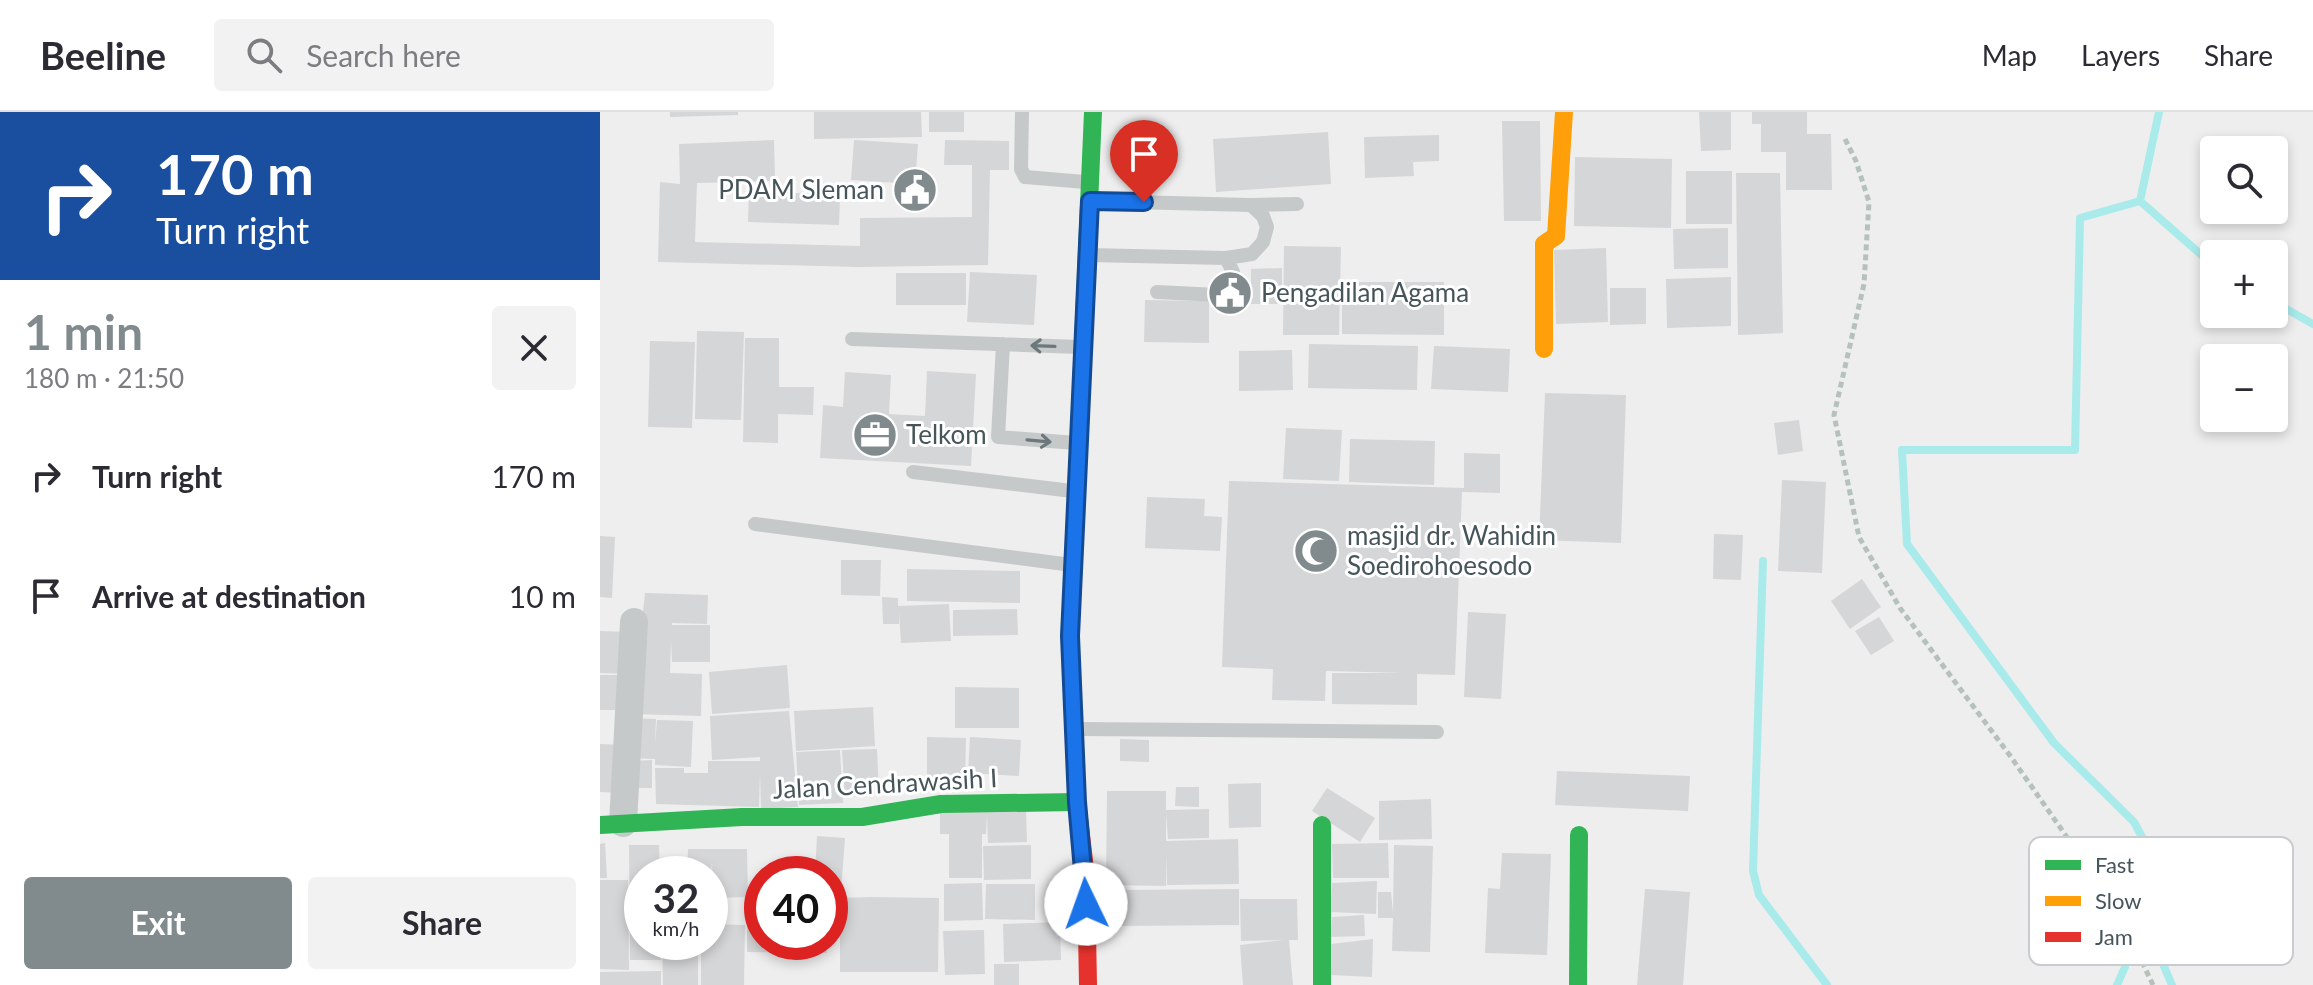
<!DOCTYPE html>
<meta charset="utf-8">
<style>
body{margin:0;font-family:Lato,sans-serif;background:#f2f2f3;color:#2b2b33;height:100vh;display:flex;flex-direction:column;font-size:30px;white-space:nowrap}
*{box-sizing:border-box;margin:0}
p{font-size:26px;color:#7c7c81}
.icon{flex:none;width:44px;height:44px;fill:none;stroke:currentColor;stroke-width:2;stroke-linecap:round;stroke-linejoin:round}
.map{position:relative;flex:1;overflow:hidden}
.panel{display:flex;flex-direction:column;background:#fff;width:600px}
.panel>*{flex:none}
.hud{background:#1a4fa0;color:#fff;overflow:hidden}
.tools{position:absolute;left:1600px;top:24px;display:grid;gap:16px}
.tools a{display:grid;place-items:center;width:88px;height:88px;border-radius:8px;background:#fff;box-shadow:0 4px 12px #0003;font-size:40px}
.speed{position:absolute;left:24px;top:744px;display:flex;gap:16px;font-size:40px;font-weight:700;text-align:center}
.speed>*{display:grid;place-content:center;width:104px;height:104px;border-radius:50%;background:#fff;box-shadow:0 4px 12px #0003;line-height:1}
.speed small{font-size:20px;font-weight:400}
.speed .limit{border:12px solid #d22;background:#fff;color:#111}
.pin{position:absolute;display:grid;place-items:center;width:68px;height:68px;color:#fff;margin:-82px -34px;border-radius:50% 50% 50% 0;rotate:-45deg;box-shadow:0 0 8px #0007}
.pin .icon{rotate:45deg}
.me{position:absolute;width:88px;margin:-44px;rotate:357deg;stroke-linejoin:round;filter:drop-shadow(0 0 6px #0008)}
.turn{display:flex;align-items:center;gap:28px;height:168px;padding:0 24px;font-size:36px}
.turn .icon{width:104px;height:104px;stroke-width:2.5}
.turn b{display:block;font-size:56px;line-height:68px}
.round{display:grid;place-items:center;flex:none;width:84px;height:84px;border-radius:8px;background:#f2f2f3}
.headline{display:flex;align-items:center;justify-content:space-between;height:136px;padding:0 24px}
h1{font-size:48px;font-weight:700;line-height:60px;color:#818b8e}
.cta{display:flex;gap:16px;margin-top:auto;padding:16px 24px}
.cta a{flex:1;height:92px;border-radius:8px;background:#818b8e;color:#fff;font-size:32px;font-weight:700;line-height:92px;text-align:center}
.cta a+a{background:#f2f2f3;color:#2b2b33}
ul{padding:0;list-style:none}
li{display:flex;align-items:center;gap:24px;height:120px;padding:0 24px}
li div{flex:1}
li b{display:block;font-size:30px}
li em{font-style:normal}
header{display:flex;align-items:center;gap:48px;box-sizing:border-box;height:112px;padding:0 40px;background:#fff;border-bottom:2px solid #e1e1e2}
header strong{font-size:38px}
nav{display:flex;gap:44px;margin-inline-start:auto;font-size:28px}
.search{width:560px;height:72px;background:#f2f2f3;display:flex;align-items:center;gap:20px;box-sizing:border-box;padding:0 28px;border-radius:8px;color:#7c7c81;font-size:30px}
main{display:flex;flex:1;min-height:0}
.map>svg:first-child{display:block}
.lines{fill:none;stroke-linecap:round;stroke-linejoin:round}
.stream{stroke:#a8ebea;stroke-width:8}
.building{fill:#d5d6d7}
.path{stroke:#b5c2bb;stroke-width:5;stroke-dasharray:6 4;stroke-linecap:butt}
.lane{stroke:#c6c9ca;stroke-width:14}
.street{stroke:#c6c9ca;stroke-width:28}
.fast{stroke:#30b455;stroke-width:18}
.slow{stroke:#ff9f0a;stroke-width:18}
.jam{stroke:#e5322d;stroke-width:18}
.oneway{stroke:#6c787c}
.route-casing{stroke:#114b97;stroke-width:20}
.route{stroke:#1a73e8;stroke-width:14}
.labels{text-anchor:middle;stroke-width:6;stroke-linejoin:round;paint-order:stroke}
.poi-label{font-size:26px;fill:#46555a;stroke:#fff;text-anchor:start}
.street-label{font-size:26px;fill:#46555a;stroke:#fff}
.key{fill:#fff;stroke:#c8ccce;stroke-width:2}
.key-label{font-size:22px;fill:#46555a}
</style>
<header>
<strong>Beeline</strong>
<div class="search"><svg class="icon" aria-label="search" viewBox="0 0 24 24"><circle cx="10" cy="10" r="6"/><path d="M15 15l6 6"/></svg>Search here</div>
<nav><a>Map</a><a>Layers</a><a>Share</a></nav>
</header>
<main>
<section class="panel">
<div class="hud">
<div class="turn"><svg class="icon" aria-label="right" viewBox="0 0 24 24"><path d="M7 20v-9h11M14 6l5 5-5 5"/></svg><div><b>170 m</b>Turn right</div></div>
</div>
<div class="headline"><div><h1>1 min</h1><p>180 m · 21:50</p></div><a class="round"><svg class="icon" aria-label="close" viewBox="0 0 24 24"><path d="M6 6l12 12M18 6L6 18"/></svg></a></div>
<ul>
<li><svg class="icon" aria-label="right" viewBox="0 0 24 24"><path d="M7 20v-9h11M14 6l5 5-5 5"/></svg><div><b>Turn right</b></div><em>170 m</em></li>
<li><svg class="icon" aria-label="arrive" viewBox="0 0 24 24"><path d="M6 21V4h12l-3 4 3 4H6"/></svg><div><b>Arrive at destination</b></div><em>10 m</em></li>
</ul>
<div class="cta"><a>Exit</a><a>Share</a></div>
</section>
<div class="map">
<svg width="1713" height="873" viewBox="0 0 1713 873">
<rect width="100%" height="100%" fill="#efeeee"/>
<g class="lines">
<path class="stream" d="M1559,0L1540,89L1614,154
M1540,89L1480,106L1475,338H1302L1307,432L1454,631L1534,710L1557,753L1554,790L1545,810L1572,873
M1674,190L1713,212
M1163,449L1153,759L1159,783L1227,873
M1517,873L1525,855"/>
</g>
<path class="building" d="M70,0H138V3L70,5Z
M214,0H321L322,25L214,27Z
M329,0H364V20H329Z
M1099,0H1131V38L1101,39Z
M1152,0H1207V22H1231L1232,78H1186V40H1161V12H1152Z
M902,9H940L941,109H904Z
M728,20L731,72L616,80L613,27Z
M839,23V49L813,50L814,64L765,66L764,25Z
M174,28L175,69L97,71L95,130L260,134V106L372,105V53H344L345,28L409,29V58H390L388,153L259,155L58,150L60,70L80,72L79,32Z
M254,28L318,32L315,72L251,68Z
M975,45L1072,47L1071,116L974,114Z
M1086,59H1132V112H1086Z
M1136,61H1180L1183,221L1138,223Z
M149,79L240,83L239,113L148,110Z
M1128,116V156L1074,157L1073,117Z
M684,134L741,135L739,223H683Z
M1006,136L1008,210L956,212L954,138Z
M682,156V192H651V157Z
M370,160L437,163L434,213L367,210Z
M296,161H366V193H296Z
M1131,165V214L1067,216L1066,167Z
M742,170H844V223L742,222Z
M1010,176H1046V212L1010,213Z
M545,188L609,189V231L544,230Z
M97,219L144,220L141,308L95,307Z
M145,226H179V275H214L213,303L178,302V331L143,330Z
M50,229L95,230L92,316L48,315Z
M709,232L818,234L817,278L708,276Z
M834,234L910,237L908,280L831,277Z
M692,238L693,278L639,279V239Z
M327,259L376,262L371,354L220,346L223,293L243,295L245,260L291,263L289,302L325,304Z
M945,281L1026,283L1021,431L939,428Z
M1199,308L1203,339L1178,343L1174,311Z
M686,316L742,318L739,369L683,367Z
M750,327L835,329L834,373L749,370Z
M864,341L900,342V381L862,380L855,563L817,562V593L732,592V561H805L726,559L725,589L672,588L673,557L622,555L629,369L864,376Z
M1182,368L1226,370L1222,461L1178,459Z
M547,385L605,387L604,404L622,405L620,439L545,436Z
M1114,422L1143,423L1141,468L1113,467Z
M0,424L15,425L12,486L0,485Z
M241,448H281L280,484L241,483Z
M307,457L420,459V491L307,489Z
M1262,467L1281,495L1250,517L1231,489Z
M45,481L108,483L107,512L72,511V513H110V550H72L71,528L70,561L102,562L101,604L32,602Z
M282,485L298,486V494L349,492L351,529L301,531L299,500V512H283Z
M417,497L418,523L353,524V498Z
M868,500L906,502L901,587L864,585Z
M1279,505L1294,529L1271,543L1255,519Z
M0,519L30,520L29,562L0,561Z
M187,553L190,596L112,602L109,560Z
M0,563H26V598H0Z
M355,575L419,576V616H355Z
M273,595L275,634L196,639L194,599Z
M189,599L198,695L161,697L160,661L159,695L56,692L55,656H84V661H108V649H160V645L112,648L110,604Z
M33,606L56,607L55,632L57,608L93,609L91,655L55,653V647L31,646Z
M327,625L366,626L365,671H327Z
M370,625L421,628L419,664L368,661Z
M520,627L549,628V650L520,649Z
M0,632L26,633L23,681L0,680Z
M277,637L279,683L245,685L242,638Z
M240,638L243,691L199,693L196,640Z
M52,648V676H32V649Z
M957,659L1090,664L1088,699L955,693Z
M661,671V715L629,716L628,672Z
M576,675H599V695L575,694Z
M727,676L775,706L760,730L712,699Z
M507,679H566V698L609,697V726L568,727L566,701V729L638,727L639,772L567,773L566,741V774L506,773Z
M831,687L832,727L779,728V689Z
M340,695L426,698L427,730L388,731L387,703L386,722H382V766H349V722H340Z
M217,724L245,726L241,779L230,778V762H215Z
M5,731L7,766H0V732Z
M788,731L789,766H733L732,732Z
M29,733H59L60,762H42V830H60L61,848H30Z
M431,733V767L384,768L383,734Z
M794,733L833,734L830,840L792,839L793,806H778V780H791L793,801Z
M88,737H147L148,785L113,786L112,749L111,762H87Z
M902,741L951,742L947,843L885,841L888,776L900,777Z
M0,768H28L29,858L0,857Z
M777,769L776,802L730,800L732,771Z
M382,771L383,808L344,809V772Z
M386,772H435V808L385,807Z
M639,777V813L520,814V778Z
M1045,777L1090,780L1083,873H1037Z
M271,785L339,786L338,860H240V786Z
M151,786H162V805H151Z
M640,787H697L698,828H689L693,873H643L640,833L684,828L641,829Z
M764,803L765,824L730,825L732,805Z
M147,806H162V830H227V841L147,840Z
M460,810L461,848L404,850L403,812Z
M110,812L145,813L144,873H101V830H110Z
M384,818L385,862L345,863L343,819Z
M773,827L772,865L731,863V832Z
M62,830H98V873H63Z
M394,852H419V873H394Z
M61,859V873H0V860Z"/>
<g class="lines">
<path class="path" d="M1245,27L1256,49L1269,90L1264,172L1234,303L1259,425L1300,496L1411,645L1517,797L1553,873"/>
<path class="lane" d="M422,0L421,57L425,65L485,70
M490,89L651,93L697,92
M488,143L626,146L633,160L631,171L618,183L557,180
M626,146L652,142L663,130L667,115L663,104L651,93
M252,227L480,235
M403,232L398,325L476,331
M313,360L472,379
M155,412L472,453
M478,617L837,620"/>
<path class="street" d="M23,711L34,510"/>
<path class="fast" d="M472,486L493,0
M0,713L142,705H262L341,692L477,690
M722,713V873
M978,873L979,723"/>
<path class="slow" d="M944,237V132L956,124L964,0"/>
<path class="jam" d="M472,486L470,524L477,690L486,765L488,873"/>
</g>
<defs><path id="oneway-shaft" d="M-6 0H5M1.5-3L5.5 0L1.5 3" fill="none" stroke-width="1.6" stroke-linecap="round" stroke-linejoin="round" transform="scale(2)"/></defs>
<g class="oneway">
<use href="#oneway-shaft" transform="translate(443 234) rotate(-178)"/>
<use href="#oneway-shaft" transform="translate(439 329) rotate(5)"/>
</g>
<g class="lines">
<g class="route-casing">
<path id="route" d="M486,792L477,690L470,524L490,89L544,90"/>
</g>
<use href="#route" class="route"/>
</g>
<defs>
<g id="civic-disc" transform="scale(2.3)"><circle r="9.5" fill="#818b8e" stroke="#fff"/><path d="M-.6-6.5H3V-4.5H.6V-3L4-1V1h2V6H-6V1h2V-1L-.6-3ZM-1.2 2.5V6h2.4V2.5Z" fill="#fff"/></g>
<g id="office-disc" transform="scale(2.3)"><circle r="9.5" fill="#818b8e" stroke="#fff"/><path d="M-6-3h4V-5.5h4V-3h4V5H-6ZM-1-4.5V-3h2v-1.5ZM-6 0V1H6V0Z" fill="#fff"/></g>
<g id="mosque-disc" transform="scale(2.3)"><circle r="9.5" fill="#818b8e" stroke="#fff"/><path d="M3.5-4.9A6 6 0 1 0 3.5 4.9A5 5 0 1 1 3.5-4.9Z" fill="#fff"/></g>
</defs>
<g fill-rule="evenodd">
<use href="#civic-disc" x="315" y="78"/>
<use href="#civic-disc" x="630" y="181"/>
<use href="#office-disc" x="275" y="323"/>
<use href="#mosque-disc" x="716" y="439"/>
</g>
<g class="labels">
<g class="poi-label">
<text x="284" y="87" text-anchor="end">PDAM Sleman</text>
<text x="661" y="190">Pengadilan Agama</text>
<text x="306" y="332">Telkom</text>
<text x="747" y="433">masjid dr. Wahidin<tspan x="747" dy="30">Soedirohoesodo</tspan></text>
</g>
<g class="street-label">
<text transform="translate(285 672) rotate(-3)" y="9">Jalan Cendrawasih I</text>
</g>
</g>
<rect x="1429" y="725" width="264" height="128" rx="12" class="key"/>
<rect x="1445" y="748" width="36" height="10" fill="#30b455"/>
<rect x="1445" y="784" width="36" height="10" fill="#ff9f0a"/>
<rect x="1445" y="820" width="36" height="10" fill="#e5322d"/>
<g class="key-label">
<text x="1495" y="761">Fast</text>
<text x="1495" y="797">Slow</text>
<text x="1495" y="833">Jam</text>
</g>
</svg>
<div class="tools">
<a><svg class="icon" aria-label="search" viewBox="0 0 24 24"><circle cx="10" cy="10" r="6"/><path d="M15 15l6 6"/></svg></a>
<a>+</a>
<a>−</a>
</div>
<div class="speed"><div>32<small>km/h</small></div><div class="limit">40</div></div>
<div class="pin" style="left:544px;top:90px;background:#d93025"><svg class="icon" aria-label="arrive" viewBox="0 0 24 24"><path d="M6 21V4h12l-3 4 3 4H6"/></svg></div>
<svg class="me" style="left:486px;top:792px" viewBox="-20 -20 40 40"><circle r="19" fill="#fff"/><path d="M0-13L10 11 0 6-10 11z" fill="#1a73e8"/></svg>
</div>
</main>
